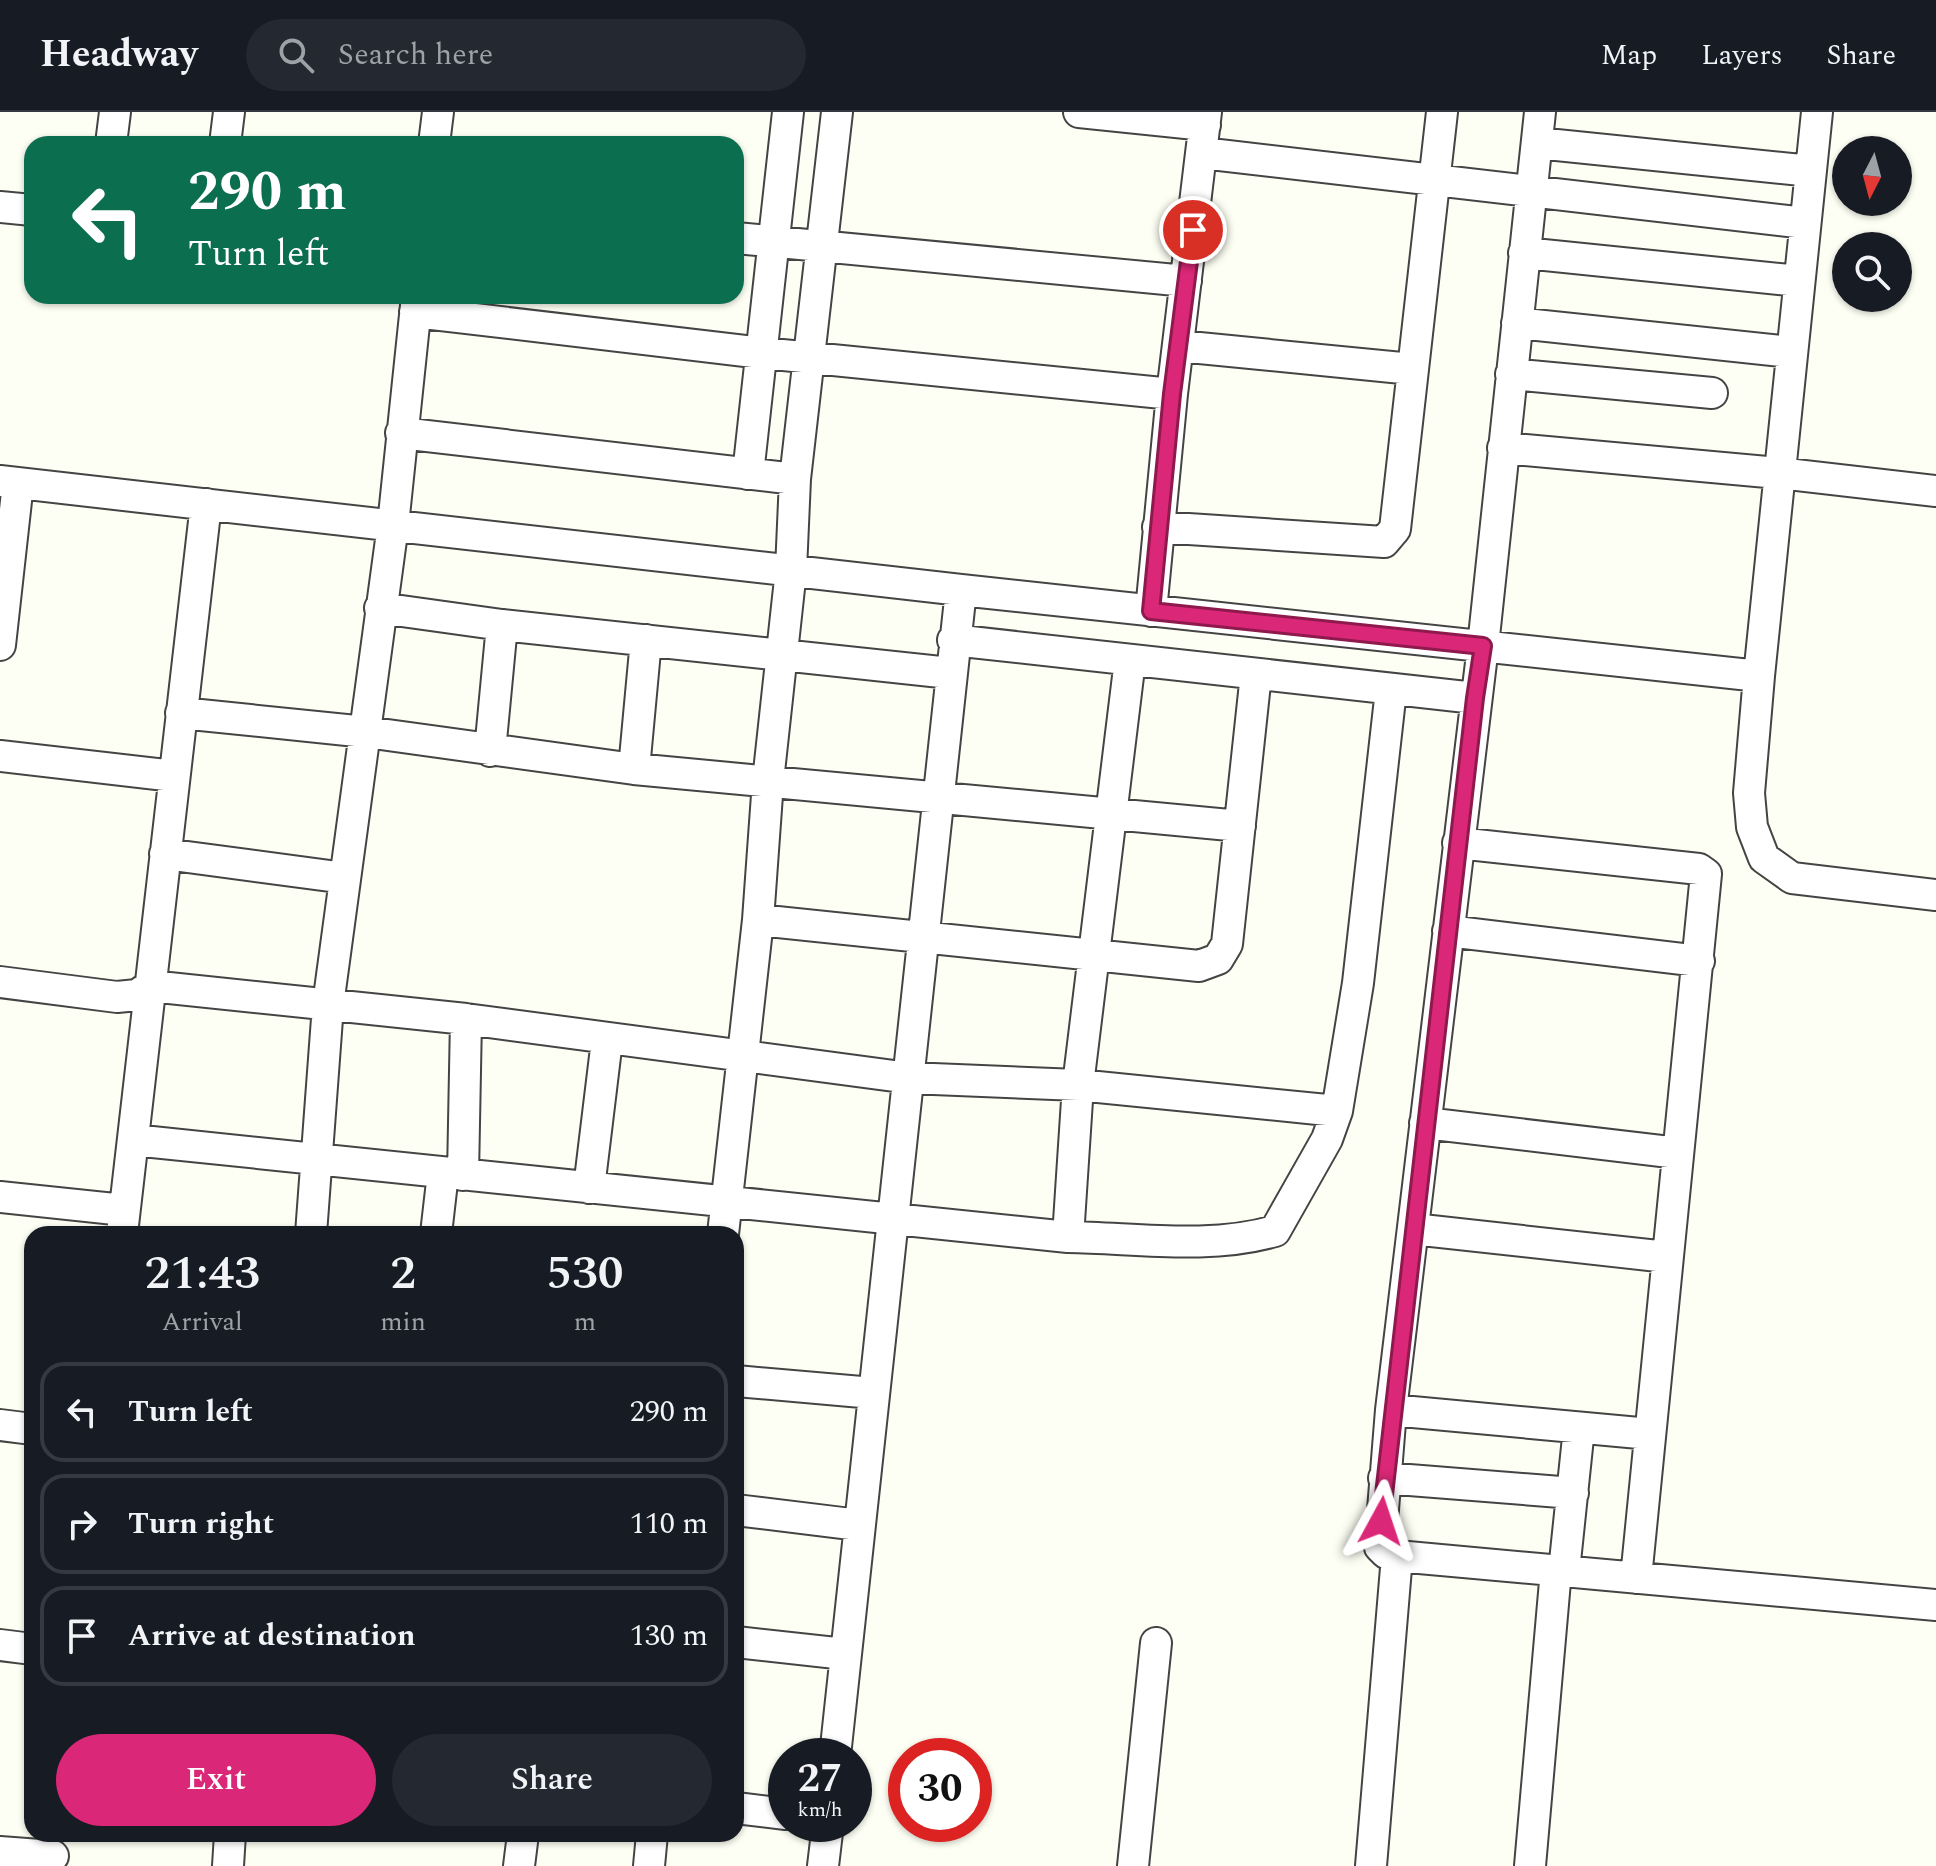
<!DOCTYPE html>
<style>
body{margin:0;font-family:Spectral,serif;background:#242831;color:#f1f3f6;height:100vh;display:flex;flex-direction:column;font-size:30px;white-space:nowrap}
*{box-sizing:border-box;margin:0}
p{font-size:26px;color:#9ea1a6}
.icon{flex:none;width:44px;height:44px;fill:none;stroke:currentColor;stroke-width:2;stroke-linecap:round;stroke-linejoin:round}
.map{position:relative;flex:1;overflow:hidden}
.side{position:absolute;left:24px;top:1114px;width:720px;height:616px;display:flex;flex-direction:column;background:#171b24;border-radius:24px;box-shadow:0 2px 6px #0004}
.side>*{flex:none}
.banner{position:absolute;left:24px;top:24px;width:720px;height:168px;border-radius:24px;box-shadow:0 2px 6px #0004;background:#0b6e4f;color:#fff;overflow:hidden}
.needle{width:52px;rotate:186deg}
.buttons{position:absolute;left:1832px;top:24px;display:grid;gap:16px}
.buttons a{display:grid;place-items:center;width:80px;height:80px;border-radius:50%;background:#171b24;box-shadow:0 2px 6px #0004;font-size:40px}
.speed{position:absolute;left:768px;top:1626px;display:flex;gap:16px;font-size:40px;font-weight:700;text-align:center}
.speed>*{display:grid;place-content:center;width:104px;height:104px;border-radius:50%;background:#171b24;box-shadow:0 2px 6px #0004;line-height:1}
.speed small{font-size:20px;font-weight:400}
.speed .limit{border:12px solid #d22;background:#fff;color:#111}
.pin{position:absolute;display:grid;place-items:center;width:68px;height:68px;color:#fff;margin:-34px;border:4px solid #fff;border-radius:50%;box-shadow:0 2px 8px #0007}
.me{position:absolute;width:88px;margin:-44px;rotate:5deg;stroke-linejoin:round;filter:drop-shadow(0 0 6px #0008)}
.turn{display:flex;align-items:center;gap:28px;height:168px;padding:0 32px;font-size:36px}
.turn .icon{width:104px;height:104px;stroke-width:2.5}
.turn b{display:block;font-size:56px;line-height:68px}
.eta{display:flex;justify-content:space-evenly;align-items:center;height:136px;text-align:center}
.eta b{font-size:48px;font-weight:600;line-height:56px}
.cta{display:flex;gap:16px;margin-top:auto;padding:16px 32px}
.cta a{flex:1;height:92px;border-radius:48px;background:#db2777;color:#fff;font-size:32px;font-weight:600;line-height:92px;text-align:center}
.cta a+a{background:#242831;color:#f1f3f6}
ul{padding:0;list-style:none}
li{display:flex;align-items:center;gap:24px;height:100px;margin:0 16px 12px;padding:0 16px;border:4px solid #363941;border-radius:24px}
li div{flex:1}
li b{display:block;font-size:30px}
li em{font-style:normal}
header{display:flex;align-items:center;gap:48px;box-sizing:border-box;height:112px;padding:0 40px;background:#171b24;border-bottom:2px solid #363941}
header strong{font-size:38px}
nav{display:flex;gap:44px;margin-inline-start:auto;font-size:28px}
.search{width:560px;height:72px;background:#242831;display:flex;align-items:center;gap:20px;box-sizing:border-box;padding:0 28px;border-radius:44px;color:#9ea1a6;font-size:30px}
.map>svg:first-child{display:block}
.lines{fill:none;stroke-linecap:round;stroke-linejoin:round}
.minor-casing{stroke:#444;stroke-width:34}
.minor{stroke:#fff;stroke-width:30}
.route-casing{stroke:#8e194d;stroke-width:20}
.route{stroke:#db2777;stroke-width:14}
</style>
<header>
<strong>Headway</strong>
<div class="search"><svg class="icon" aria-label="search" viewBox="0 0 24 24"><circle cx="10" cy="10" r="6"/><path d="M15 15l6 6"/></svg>Search here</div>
<nav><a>Map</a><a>Layers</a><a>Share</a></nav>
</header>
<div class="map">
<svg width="1936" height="1754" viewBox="0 0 1936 1754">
<rect width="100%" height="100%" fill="#fefff4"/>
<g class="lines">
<g class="minor-casing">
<path id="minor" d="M1079,0L1205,13
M1540,0L1483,534L1391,1298L1380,1435L1386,1441L1397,1444L1936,1493
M1537,31L1811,59
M111,32L115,0
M225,32L229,0
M434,32L438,0
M1202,41L1805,111
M0,95L32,98
M736,126L1186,169
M1524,141L1799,169
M415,200L762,241L1172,282
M1517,211L1791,240
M1179,234L1412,257
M1511,262L1712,281
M401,321L795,367
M1503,336L1778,361L1936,379
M748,362L788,0
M0,369L961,478L1759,564L1749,681L1752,715L1764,746L1792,766L1936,783
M1158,415L1384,430L1395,417L1442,0
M380,496L502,513L950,561
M1151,499L1172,282L1206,0
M953,528L1475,586
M0,533L18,371
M1759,564L1817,0
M181,601L366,620L634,657L1240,714
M490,639L502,513
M0,644L174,664
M634,657L646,528
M1458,731L1699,757L1706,762L1636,1466
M165,742L345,766
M758,808L1199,854L1218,847L1227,832L1256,562
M1448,819L1699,849
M0,870L117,885L137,883L150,874L466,907L909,966L1078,973L1337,999
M1425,1011L1678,1041
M133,1028L1068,1125C1136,1126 1209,1138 1275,1119L1327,1027L1337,999L1358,871L1391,578
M463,1063L466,907
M589,1076L607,928
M0,1085L124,1098
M1413,1117L1667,1145
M122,1122L206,392
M311,1122L328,893L393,413L417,184
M436,1122L443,1061
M723,1122L758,808L768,669L791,458L795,367L837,0
M1068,1125L1078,973L1130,548
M736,1269L873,1281
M1391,1298L1650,1322
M0,1313L32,1317
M1384,1366L1573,1381
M736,1398L859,1413
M1564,1459L1579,1316
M736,1530L845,1542
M0,1533L32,1537
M835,1644L961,478
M736,1696L786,1702
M0,1740L53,1744
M228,1754L230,1722
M519,1754L523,1722
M649,1754L652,1722
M823,1754L828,1712
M1133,1754L1156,1531
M1371,1754L1397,1444
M1530,1754L1556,1458"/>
</g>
<use href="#minor" class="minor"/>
</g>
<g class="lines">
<g class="route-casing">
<path id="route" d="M1193,118L1172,282L1151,499L1483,534L1475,586L1381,1409"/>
</g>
<use href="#route" class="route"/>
</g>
</svg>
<div class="buttons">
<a><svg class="needle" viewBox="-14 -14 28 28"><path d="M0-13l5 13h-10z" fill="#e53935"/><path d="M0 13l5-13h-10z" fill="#9ea1a6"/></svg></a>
<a><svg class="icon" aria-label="search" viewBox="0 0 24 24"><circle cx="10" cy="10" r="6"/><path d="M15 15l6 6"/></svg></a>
</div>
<div class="speed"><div>27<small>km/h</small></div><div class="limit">30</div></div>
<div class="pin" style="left:1193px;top:118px;background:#d93025"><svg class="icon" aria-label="arrive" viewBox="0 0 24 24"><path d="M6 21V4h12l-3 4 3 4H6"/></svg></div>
<svg class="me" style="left:1381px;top:1409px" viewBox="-20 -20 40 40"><path d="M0-17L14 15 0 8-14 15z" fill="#db2777" stroke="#fff" stroke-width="4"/></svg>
<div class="banner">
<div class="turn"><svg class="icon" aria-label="left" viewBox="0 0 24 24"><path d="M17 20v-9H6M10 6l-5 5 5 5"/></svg><div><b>290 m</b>Turn left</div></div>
</div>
<section class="side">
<div class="eta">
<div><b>21:43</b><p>Arrival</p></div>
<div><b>2</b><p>min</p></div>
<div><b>530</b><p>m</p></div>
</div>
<ul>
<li><svg class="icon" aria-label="left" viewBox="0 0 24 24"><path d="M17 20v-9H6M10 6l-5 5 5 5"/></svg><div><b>Turn left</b></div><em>290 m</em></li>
<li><svg class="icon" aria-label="right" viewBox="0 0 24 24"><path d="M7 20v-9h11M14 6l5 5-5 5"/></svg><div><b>Turn right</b></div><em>110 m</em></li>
<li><svg class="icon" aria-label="arrive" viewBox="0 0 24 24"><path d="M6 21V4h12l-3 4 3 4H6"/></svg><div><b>Arrive at destination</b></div><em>130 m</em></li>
</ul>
<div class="cta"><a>Exit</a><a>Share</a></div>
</section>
</div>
